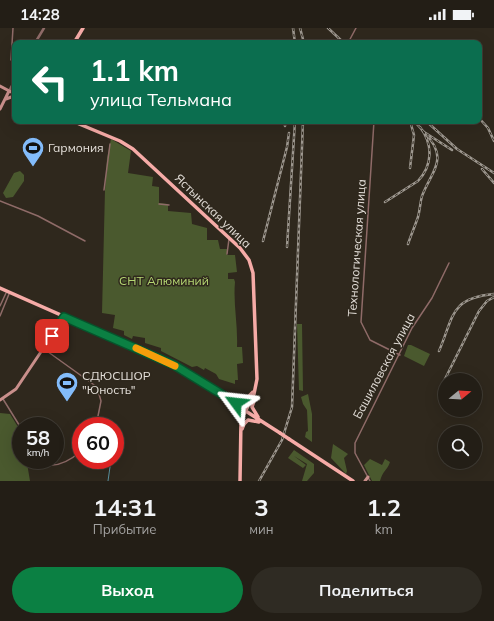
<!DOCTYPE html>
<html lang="ru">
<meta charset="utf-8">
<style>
body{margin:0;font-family:Mulish,sans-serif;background:#2f2b23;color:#f1f3f6;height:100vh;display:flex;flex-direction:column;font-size:15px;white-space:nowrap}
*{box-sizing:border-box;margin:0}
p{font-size:13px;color:#a3a2a1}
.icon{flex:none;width:22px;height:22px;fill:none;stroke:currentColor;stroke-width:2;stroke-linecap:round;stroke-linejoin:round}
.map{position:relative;height:453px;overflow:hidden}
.side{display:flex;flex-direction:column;background:#231e16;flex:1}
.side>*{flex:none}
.guide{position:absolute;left:12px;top:12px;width:470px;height:84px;border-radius:8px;box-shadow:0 4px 16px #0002,0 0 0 1px #403c35;background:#0b6e4f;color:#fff;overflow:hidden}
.needle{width:26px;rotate:72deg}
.controls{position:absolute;left:438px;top:345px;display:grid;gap:8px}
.controls a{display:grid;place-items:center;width:44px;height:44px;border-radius:50%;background:#231e16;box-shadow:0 4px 16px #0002,0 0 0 1px #403c35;font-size:20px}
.speed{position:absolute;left:12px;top:389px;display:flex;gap:8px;font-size:20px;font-weight:700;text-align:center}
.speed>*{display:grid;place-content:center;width:52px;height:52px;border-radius:50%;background:#231e16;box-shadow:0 4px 16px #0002,0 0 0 1px #403c35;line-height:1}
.speed small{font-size:10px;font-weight:400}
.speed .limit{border:6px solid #d22;background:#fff;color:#111}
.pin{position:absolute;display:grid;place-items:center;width:34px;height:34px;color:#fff;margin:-17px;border-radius:8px;box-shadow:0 2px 6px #0006}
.me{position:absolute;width:44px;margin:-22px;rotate:300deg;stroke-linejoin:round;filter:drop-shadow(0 0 3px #0008)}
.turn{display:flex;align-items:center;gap:14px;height:84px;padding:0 12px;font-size:18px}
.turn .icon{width:52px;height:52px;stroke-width:2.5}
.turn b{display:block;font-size:28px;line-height:34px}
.eta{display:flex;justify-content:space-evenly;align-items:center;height:68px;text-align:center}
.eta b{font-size:24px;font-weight:700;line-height:28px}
.button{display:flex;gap:8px;margin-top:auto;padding:8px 12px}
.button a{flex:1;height:46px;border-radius:24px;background:#0b8043;color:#fff;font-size:16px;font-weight:700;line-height:46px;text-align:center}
.button a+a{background:#2f2b23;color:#f1f3f6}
.status{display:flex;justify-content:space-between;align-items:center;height:28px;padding:0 20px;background:#231e16;direction:ltr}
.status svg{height:11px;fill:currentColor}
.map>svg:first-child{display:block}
.green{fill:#4a592e}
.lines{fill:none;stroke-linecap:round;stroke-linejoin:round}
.stream{stroke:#5a92a0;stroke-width:1}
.minor{stroke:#8f6b68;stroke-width:1.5}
.tertiary{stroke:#8f6b68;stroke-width:2.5}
.secondary{stroke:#c98f8b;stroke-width:3}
.primary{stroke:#f6aba7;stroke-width:3.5}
.rail-casing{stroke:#9e9890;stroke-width:2.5}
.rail{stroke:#2f281d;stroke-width:1;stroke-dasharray:3;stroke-linecap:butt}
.primary-bridge{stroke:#f6aba7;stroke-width:3.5}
.route-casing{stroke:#07532c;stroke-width:10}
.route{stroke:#0b8043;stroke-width:7}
.slow{stroke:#f59e0b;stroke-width:7}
.labels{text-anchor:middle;stroke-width:3;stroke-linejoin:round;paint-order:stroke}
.poi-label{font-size:12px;fill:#e4dfd9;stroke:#2f281d;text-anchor:start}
.street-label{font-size:12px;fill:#e4dfd9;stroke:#2f281d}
.park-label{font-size:12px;fill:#b6d873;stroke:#2f281d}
</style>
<div class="status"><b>14:28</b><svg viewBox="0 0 49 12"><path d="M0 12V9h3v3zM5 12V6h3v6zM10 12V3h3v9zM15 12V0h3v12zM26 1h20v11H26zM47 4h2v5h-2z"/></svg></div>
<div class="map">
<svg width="494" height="453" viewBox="0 0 494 453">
<rect width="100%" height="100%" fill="#2f281d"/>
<path class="green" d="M111,111L131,123L128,145L153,149L152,158L159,159V175L168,176V183L191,185L192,196L207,200V212H218L220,221H227V227H235L237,244L228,245V251H234L235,254C233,276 238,297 237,319H242L243,335L237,336L238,352H235V356L219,351L216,346L205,340L204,342L197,338L192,339L161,323V320L145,315V310L133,308L132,311L124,307V303L113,300L115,287L102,285L105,162L107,130Z
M20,143L24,147V153L13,169L6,170L3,165L14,145Z
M297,296H302L303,363L299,362Z
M408,317H411L430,326L424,338L404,328Z
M308,366L312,386V414L305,409L306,404L308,403L307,382L303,376L301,369Z
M0,385L10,386L21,404V432H30L27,435L30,453H0Z
M333,416L348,426L344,430L347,443L346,446L331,430Z
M294,422L314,436V445L307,453H302L307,436L294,428L306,437L303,440L288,430Z
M370,431L382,437L385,431L390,434C387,443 383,442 380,453H372L364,437Z"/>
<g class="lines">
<path class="stream" d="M108,453L111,432"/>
<path class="minor" d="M348,15L356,0
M11,32L13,0
M374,93L361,294L370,312L400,327
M104,162L110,116
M0,173L38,188L85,213
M159,176L169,177
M227,226L229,211
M0,278L6,265
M0,288L9,266
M44,321L97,359L101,373L96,398
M3,371L21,400
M41,432L46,437C59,439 72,431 81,423
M370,453L355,425V415L412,300L432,270L449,235"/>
<path class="tertiary" d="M35,15L44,0
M9,63L15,52"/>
<path class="secondary" d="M0,58L15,66
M6,71L14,68
M0,81L9,63
M0,372L16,361L63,291
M365,453L368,449"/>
<path class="primary" d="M74,15L83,0
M72,93L120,113L133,121L240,220L249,232L253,245L257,351L254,366L241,392L240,453
M0,260L174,337L280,405
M255,370L252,379L258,389
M234,374L245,372L253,364
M231,376L238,384L240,391
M242,401L244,396L248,392L259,394
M289,411L353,453"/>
<g class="rail-casing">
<path id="rail" d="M293,0L295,15
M300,0L304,15
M328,0L344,15
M479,90L488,100L494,113
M414,93L424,104L452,122
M426,93L457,121L494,145
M285,98V93
M410,140L414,107L410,93
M482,141L494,155
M385,174L418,153C433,137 433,116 420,99
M263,213L287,119L289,105
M408,216C411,207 415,198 418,189C420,182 420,175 422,168C432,142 450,131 424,104
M287,219L295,93
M439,323C454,288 450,270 494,266
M444,353L479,283L487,273L494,269
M440,365L445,354
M259,453L282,412L292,379L303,93"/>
</g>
<use href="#rail" class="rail"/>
<path class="primary-bridge" d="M280,405L289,411"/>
</g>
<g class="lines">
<g class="route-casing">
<path id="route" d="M52,308L64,289L174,337L236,375"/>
</g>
<use href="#route" class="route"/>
<path class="slow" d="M136,320L175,338"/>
</g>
<defs>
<g id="stadium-pin" transform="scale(1.15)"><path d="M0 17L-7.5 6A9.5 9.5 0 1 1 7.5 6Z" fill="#83bcfb" stroke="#2f281d"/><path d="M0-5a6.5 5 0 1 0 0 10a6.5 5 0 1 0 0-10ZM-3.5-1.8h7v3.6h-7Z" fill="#111"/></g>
</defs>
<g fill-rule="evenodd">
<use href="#stadium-pin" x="33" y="120"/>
<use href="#stadium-pin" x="67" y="355"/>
</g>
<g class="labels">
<g class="poi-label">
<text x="48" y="124">Гармония</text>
<text x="82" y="352">СДЮСШОР<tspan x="82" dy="14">"Юность"</tspan></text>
</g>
<g class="street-label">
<text transform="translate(213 183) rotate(44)" y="4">Ястынская улица</text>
<text transform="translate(357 220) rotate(-86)" y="4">Технологическая улица</text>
<text transform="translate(384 338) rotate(-62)" y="4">Башиловская улица</text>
</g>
<g class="park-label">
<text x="164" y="257">СНТ Алюминий</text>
</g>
</g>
</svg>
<div class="controls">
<a><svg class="needle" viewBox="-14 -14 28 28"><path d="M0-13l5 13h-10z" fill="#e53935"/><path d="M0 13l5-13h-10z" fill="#a3a2a1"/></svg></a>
<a><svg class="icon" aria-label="search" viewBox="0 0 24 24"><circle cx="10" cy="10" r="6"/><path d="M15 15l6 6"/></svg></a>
</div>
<div class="speed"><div>58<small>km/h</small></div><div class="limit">60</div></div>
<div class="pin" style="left:52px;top:308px;background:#d93025"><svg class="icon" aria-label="arrive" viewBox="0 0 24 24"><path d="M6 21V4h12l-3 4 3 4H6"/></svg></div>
<svg class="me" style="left:236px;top:375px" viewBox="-20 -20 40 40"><path d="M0-17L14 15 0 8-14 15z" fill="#0b8043" stroke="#fff" stroke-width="4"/></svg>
<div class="guide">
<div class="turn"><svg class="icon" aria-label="left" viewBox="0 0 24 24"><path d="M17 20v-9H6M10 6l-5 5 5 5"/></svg><div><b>1.1 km</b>улица Тельмана</div></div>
</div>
</div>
<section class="side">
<div class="eta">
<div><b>14:31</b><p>Прибытие</p></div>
<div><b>3</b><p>мин</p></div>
<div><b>1.2</b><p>km</p></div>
</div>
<div class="button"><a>Выход</a><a>Поделиться</a></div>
</section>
